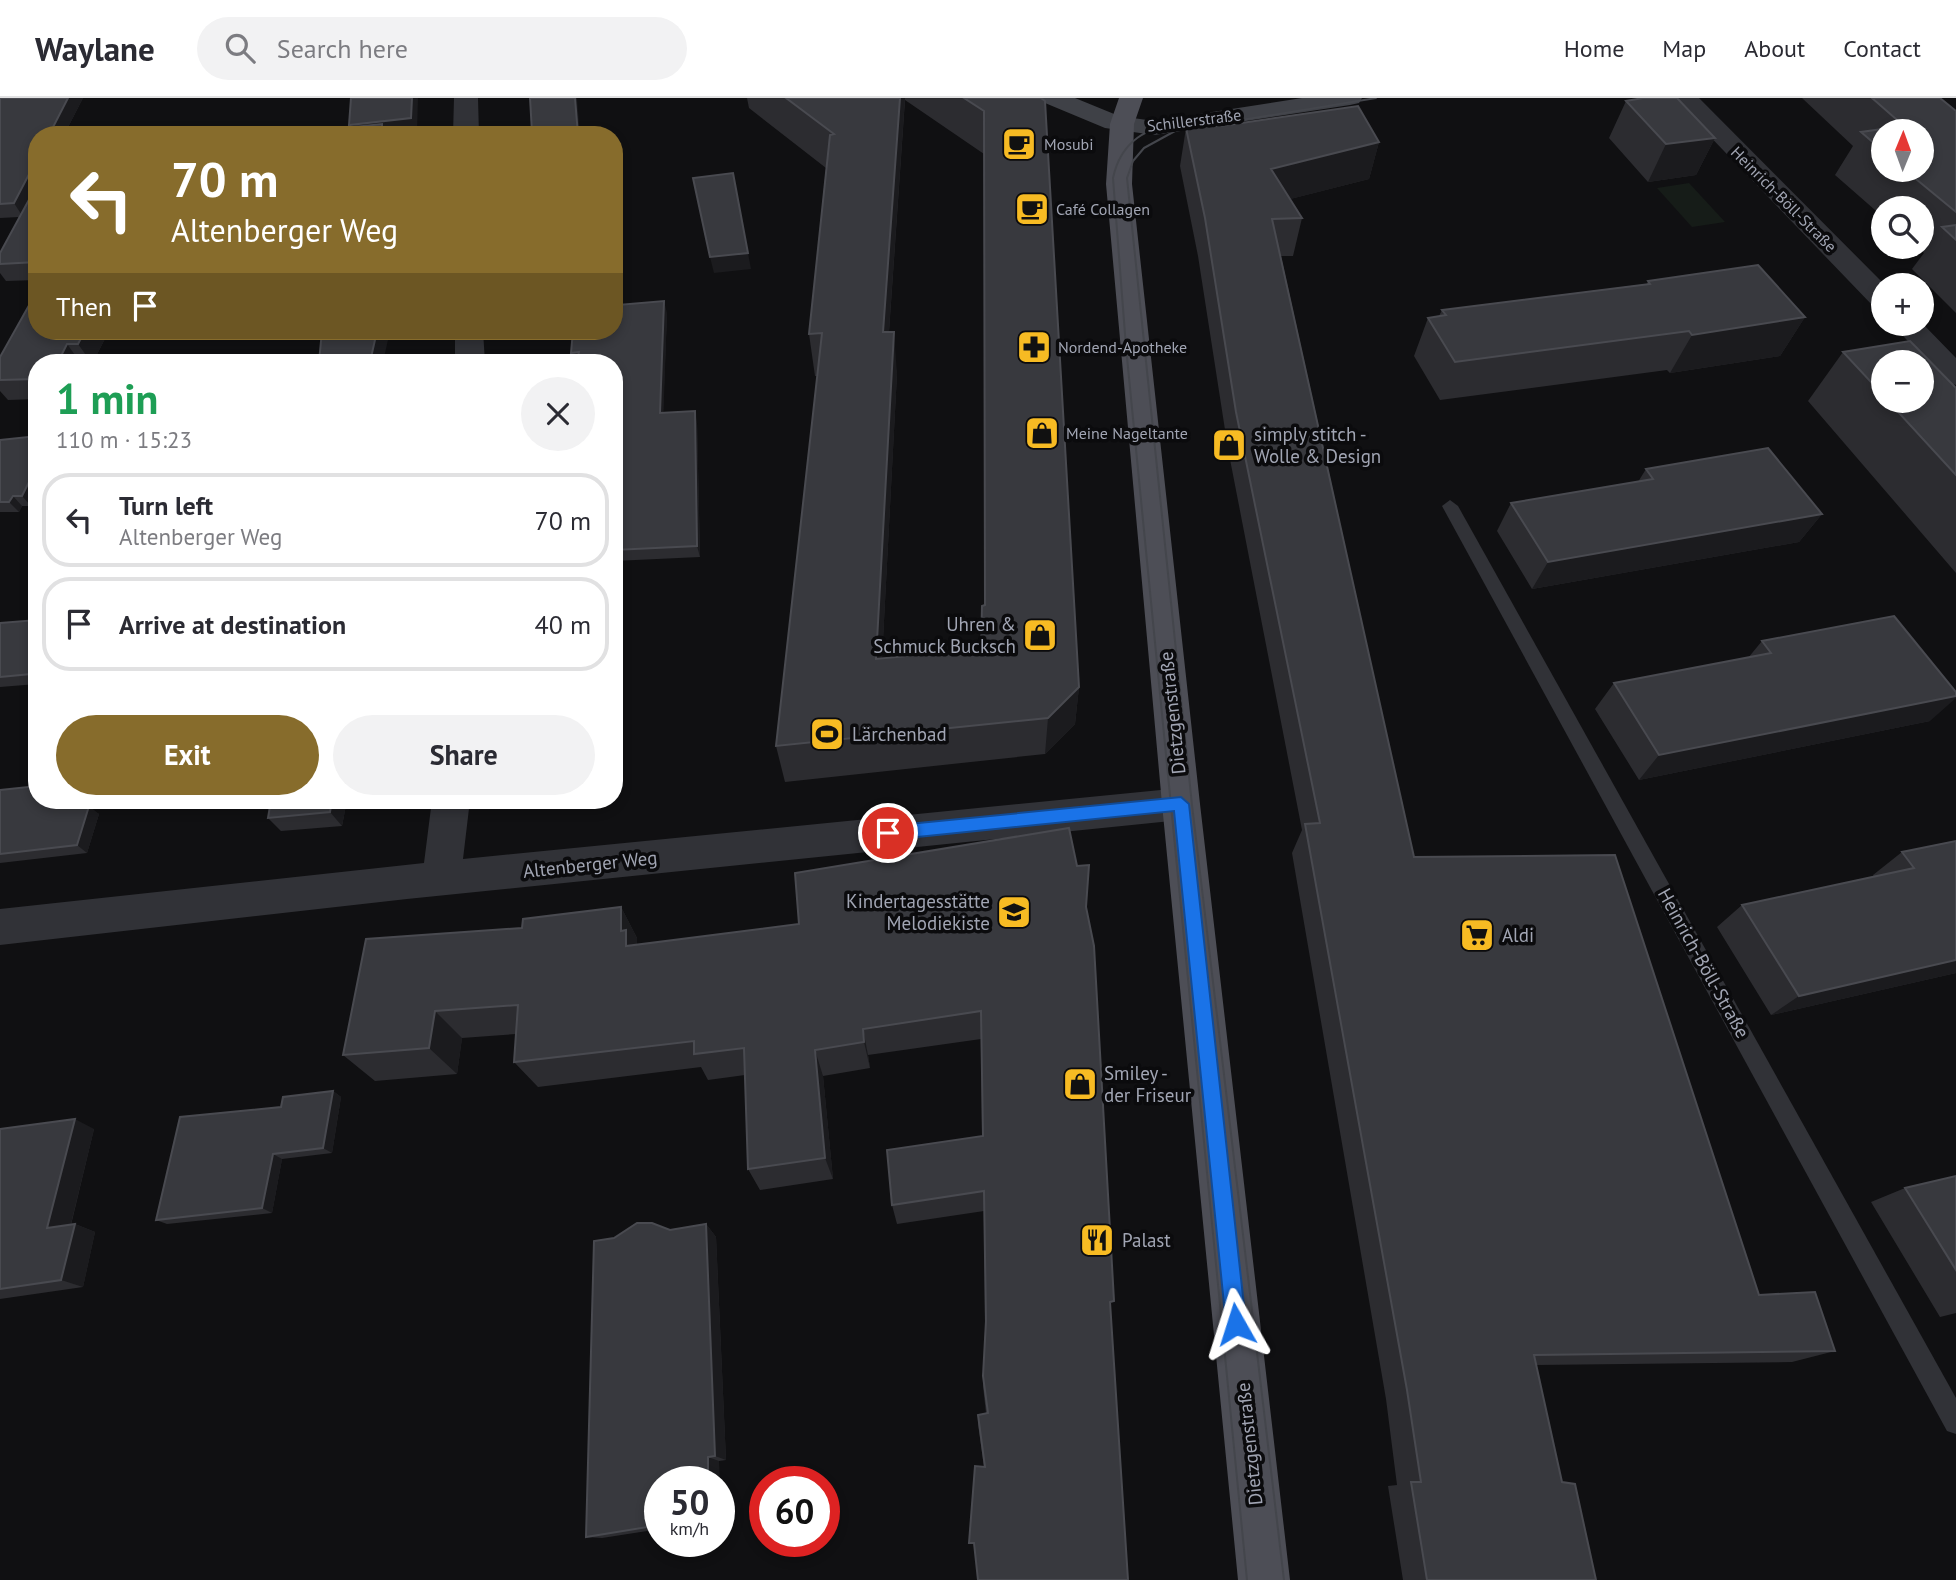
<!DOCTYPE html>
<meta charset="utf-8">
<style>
body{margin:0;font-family:"PT Sans",sans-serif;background:#f2f2f3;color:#2b2b33;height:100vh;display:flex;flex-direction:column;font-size:26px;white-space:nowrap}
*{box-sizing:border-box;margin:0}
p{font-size:23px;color:#7c7c81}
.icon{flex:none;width:38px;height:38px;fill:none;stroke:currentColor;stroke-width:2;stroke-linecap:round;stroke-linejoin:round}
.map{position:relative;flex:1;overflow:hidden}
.sheet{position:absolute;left:28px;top:256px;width:595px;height:455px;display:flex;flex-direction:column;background:#fff;border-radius:28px;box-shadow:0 4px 10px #0003}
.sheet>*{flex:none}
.top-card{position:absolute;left:28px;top:28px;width:595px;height:214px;border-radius:28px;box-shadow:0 4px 10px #0003;background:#876c2c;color:#fff;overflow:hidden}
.needle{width:46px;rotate:1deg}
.fabs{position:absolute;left:1871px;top:21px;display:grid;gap:14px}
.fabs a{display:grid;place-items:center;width:63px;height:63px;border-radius:50%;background:#fff;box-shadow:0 4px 10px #0003;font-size:35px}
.speed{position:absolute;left:644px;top:1368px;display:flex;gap:14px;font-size:35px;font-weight:700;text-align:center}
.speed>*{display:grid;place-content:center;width:91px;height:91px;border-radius:50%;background:#fff;box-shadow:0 4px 10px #0003;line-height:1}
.speed small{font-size:18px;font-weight:400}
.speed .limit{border:10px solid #d22;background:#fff;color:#111}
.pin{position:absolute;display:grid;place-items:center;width:60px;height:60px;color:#fff;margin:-30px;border:4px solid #fff;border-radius:50%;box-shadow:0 2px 7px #0007}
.me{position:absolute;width:77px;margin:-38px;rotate:354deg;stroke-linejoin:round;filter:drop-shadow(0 0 5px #0008)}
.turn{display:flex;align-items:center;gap:24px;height:147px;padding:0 28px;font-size:32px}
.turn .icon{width:91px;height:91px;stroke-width:2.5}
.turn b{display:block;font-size:49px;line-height:60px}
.then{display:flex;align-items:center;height:66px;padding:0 28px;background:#0003;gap:14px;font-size:26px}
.round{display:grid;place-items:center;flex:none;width:74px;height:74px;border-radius:37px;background:#f2f2f3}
.head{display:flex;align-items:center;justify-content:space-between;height:119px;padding:0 28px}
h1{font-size:42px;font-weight:800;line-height:52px;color:#1e9e55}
.primary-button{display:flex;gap:14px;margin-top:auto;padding:14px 28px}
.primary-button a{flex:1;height:80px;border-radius:42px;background:#876c2c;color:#fff;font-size:28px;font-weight:800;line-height:80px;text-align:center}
.primary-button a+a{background:#f2f2f3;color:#2b2b33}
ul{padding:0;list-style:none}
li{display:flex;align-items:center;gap:21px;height:94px;margin:0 14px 10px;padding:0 14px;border:4px solid #e1e1e2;border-radius:28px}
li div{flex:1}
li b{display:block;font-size:26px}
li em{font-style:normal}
header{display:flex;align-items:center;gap:42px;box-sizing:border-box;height:98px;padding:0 35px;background:#fff;border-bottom:2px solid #e1e1e2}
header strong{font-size:33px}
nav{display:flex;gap:38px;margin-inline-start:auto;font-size:24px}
.search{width:490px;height:63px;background:#f2f2f3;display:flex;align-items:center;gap:18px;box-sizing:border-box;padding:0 24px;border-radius:38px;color:#7c7c81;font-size:26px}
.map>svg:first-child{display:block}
.green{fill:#161c18}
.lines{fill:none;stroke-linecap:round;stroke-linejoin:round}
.lane{fill:#313237;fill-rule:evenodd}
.street{fill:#313237;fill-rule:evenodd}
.secondary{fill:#3f4147;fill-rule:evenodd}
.primary{fill:#4d4e56;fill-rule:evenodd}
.tram{stroke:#44464c;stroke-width:2}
.wall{fill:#2c2c30;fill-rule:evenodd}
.shaded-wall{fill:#1b1b1e}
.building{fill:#38393e;stroke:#494a50;stroke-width:2}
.route{fill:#1a73e8;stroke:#114b97;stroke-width:2}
.labels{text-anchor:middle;stroke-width:7;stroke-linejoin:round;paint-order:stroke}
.far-street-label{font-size:16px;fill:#a1a5b3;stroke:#0b0b0d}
.far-poi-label{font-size:16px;fill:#a1a5b3;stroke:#0b0b0d;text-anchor:start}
.poi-label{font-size:19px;fill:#a1a5b3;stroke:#0b0b0d;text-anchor:start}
.street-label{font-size:19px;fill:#a1a5b3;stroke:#0b0b0d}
</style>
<header>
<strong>Waylane</strong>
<div class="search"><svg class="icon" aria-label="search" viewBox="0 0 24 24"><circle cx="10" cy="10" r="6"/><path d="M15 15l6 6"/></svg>Search here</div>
<nav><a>Home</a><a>Map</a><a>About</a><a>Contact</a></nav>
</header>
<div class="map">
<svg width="1956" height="1482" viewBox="0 0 1956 1482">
<rect width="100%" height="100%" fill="#101012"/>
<path class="green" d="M1689,85L1725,124L1692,129L1657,90Z"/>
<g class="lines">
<path class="lane" d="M1450,402L1458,408L1956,1300V1336L1947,1333L1442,408Z"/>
<path class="street" d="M454,0H478L479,37H453Z
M1673,0H1699L1885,187L1883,211L1873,208Z
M1922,225L1956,260V287L1946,284L1892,226Z
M455,233H483L485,264H455Z
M1181,690L1194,695L1200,706L1194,717L1181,722L407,801L0,847V811L424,765L432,702H470L463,761Z"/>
<path class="secondary" d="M1042,0H1075L1119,18L1154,23L1302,0H1362L1359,5L1350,7L1154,37L1105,30L1045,5Z"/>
<path class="primary" d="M1119,0H1143L1134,26L1132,86L1200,706L1290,1482H1238L1162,706L1106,86L1110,26Z"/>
<path class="tram" d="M1183,22C1147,30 1121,42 1113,80L1126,249L1247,1482
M1284,1482L1192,707L1127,80L1133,63L1144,50L1175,33L1376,0"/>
</g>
<path class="wall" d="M0,0H83L64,37H37V182L6,183L0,175V155L19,119L0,120Z
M747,0H1041L1079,589L1075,626L1045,656L785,684L776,648L818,278H815L809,236L826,70L749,10ZM905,2L984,56L985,507L981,551L882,561L897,276L889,234Z
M1802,0H1940L1956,13V215L1912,171L1924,155L1917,149H1922V110H1883V119L1835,77L1853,48ZM1883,33L1922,72H1883Z
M1626,3L1715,40L1696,77L1648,84L1609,40Z
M1186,30L1379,44L1369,81L1290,101L1302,120L1293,158H1281L1414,759L1759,1197L1835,1253L1792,1264L1536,1267L1562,1384L1596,1482H1403L1388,1388L1397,1387L1386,1301L1292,755L1302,732L1228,351L1198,158L1180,68Z
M618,167L621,207L667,215L663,315L697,325L700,459L614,463V264H574L571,255Z
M1648,183L1805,219L1780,258L1670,275L1667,272L1440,302L1414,258L1428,220L1439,218L1442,212L1647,186Z
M37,233H109L93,264H37V301L8,302L0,293V259Z
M1910,243L1956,290V475L1808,303L1843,254ZM1883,264H1922V303H1883Z
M37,338V396L31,408H22L19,414H0V342Z
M1646,371L1822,416L1799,444L1532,491L1497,433L1511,405L1638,384Z
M37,522V586L0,589V525Z
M1762,543L1930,623L1639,682L1595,611L1614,585L1748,560Z
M0,692L37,702H87L85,708L99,716L87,755L0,765Z
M271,702H347L342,728L281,733L268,720Z
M1956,743V875L1771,917L1717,829L1742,807L1874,779L1873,777L1902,754Z
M1077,768L974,1446H970L969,1445L984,1369L978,1326V1317L986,1315L983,1288L985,1233L984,1113L897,1126L892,1107L982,1039L981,941L868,957L870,970L823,978L833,1081L760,1092L748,1071L745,977L708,982L701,969L538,989L514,964L516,936L462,940L457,976L375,983L343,957L522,830L621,809L637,840V847L799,826Z
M333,993L341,999L332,1055L282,1061L272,1115L167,1126L156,1122L281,1009Z
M0,1031H94L71,1127L75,1126L95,1134L83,1189L0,1201Z
M1956,1078V1215L1940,1219L1871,1104L1905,1090Z
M706,1126L716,1139L726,1362L719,1363L720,1422H719V1384H660V1431L602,1440L586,1439L614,1140Z"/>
<path class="shaded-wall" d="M68,0H83L64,37H49Z
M412,0H418L417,35L401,37H353L349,27Z
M575,0H577L580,37H578Z
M900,0H905L886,276L883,234Z
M1715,40L1696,77L1648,84L1666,46Z
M1379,44L1369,81L1263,108L1271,71Z
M37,61V92L23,119L14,105Z
M614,155L618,167L622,219L618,207Z
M748,155L751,171L714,175L710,159Z
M664,203L667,215L663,327L660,315Z
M1805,219L1780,258L1670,275L1692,237Z
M85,233H109L93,264H91L78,246Z
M377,233H390L383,264H370Z
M894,234L897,276L880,599L876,561Z
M67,246L80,264H58Z
M695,313L697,325L700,459L697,448Z
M37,368V396L31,408L22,398Z
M13,398L22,408L19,414L9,404Z
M1822,416L1799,444L1532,491L1548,464Z
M37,559V581L31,576Z
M1079,589L1075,626L1045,656L1048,620Z
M1956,598V600L1930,623L1639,682L1659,657Z
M74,702H87L81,718L71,709Z
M332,702H347L342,728L330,714Z
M89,708L99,716L87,755L77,747Z
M621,809L637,840V852L626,848L621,833Z
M1956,862V875L1771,917L1799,898Z
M435,913L462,940L457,976L429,950Z
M863,931L868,957L870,970L864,944Z
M815,952L823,978L833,1081L825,1060Z
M333,993L341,999L332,1055L323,1050Z
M75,1021L94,1031L68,1138L47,1130Z
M273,1056L282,1061L272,1115L262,1110Z
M75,1126L95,1134L83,1189L61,1182Z
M706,1126L716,1139L726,1362L715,1358Z
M708,1359L719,1363L720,1422H719V1384H708Z"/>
<path class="building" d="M0,0H68L49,37H37V61L14,105L0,106Z
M351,0H412L411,20L349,27Z
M530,0H575L578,37H537V33L532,34Z
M786,0H900L883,234H894L876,561L981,551L982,508L985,507L984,13L964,0H1041L1045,3L1079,589L1048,620L776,648L822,235L809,236L830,37L834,36Z
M1643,0H1677L1715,40L1666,46L1626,3Z
M1872,0H1940L1956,13V114L1905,72H1922V33H1883V53L1861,34L1904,28Z
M1358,8L1379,44L1271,71L1302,120L1272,121L1414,759L1615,757L1759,1197L1815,1194L1835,1253L1534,1257L1562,1384L1575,1386L1596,1482H1427L1411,1384H1421L1407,1292L1305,726L1320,725L1236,314L1205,120L1186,30L1228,27Z
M382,26V37H324L325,32Z
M733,75L748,155L710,159L693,80Z
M37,87V164L0,166V155Z
M1956,127V142L1942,129Z
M614,155L618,207L664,203L660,315L695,313L697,448L614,452V264H577L579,254L571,255L573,233H614Z
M1758,167L1805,219L1692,237L1689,233L1455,264L1428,220L1446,217L1442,212L1650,186L1648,183Z
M37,193V233H85L78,246H67L58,264H37V281L0,282V259Z
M322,233H377L370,264H319Z
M1910,243L1956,290V377L1888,303H1922V264H1883V297L1843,254Z
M37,338V368L22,398H13L9,404H0V342Z
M1768,350L1822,416L1548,464L1511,405L1653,381L1646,371Z
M1894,518L1956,594V598L1659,657L1614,585L1771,555L1762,543Z
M37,522V559L31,576L0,579V525Z
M37,688V702H74L71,709L89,708L77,747L0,756V692Z
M271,702H332L330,714L268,720Z
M1069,730L1077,768L1089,767L1086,809L1094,848L1114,1203L1110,1204L1128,1482H978L974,1445H969L975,1368L985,1369L978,1317L988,1315L983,1278L986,1223L984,1093L892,1107L887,1052L983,1038L981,913L863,931L864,944L815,952L825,1060L748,1071L744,950L694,956V943L514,964L518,907L435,913L429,950L343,957L366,841L522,830L523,821L621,809V833L626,832V848L799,826L795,775Z
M1956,743V862L1799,898L1742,807L1914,770L1902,754Z
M333,993L323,1050L273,1056L262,1110L156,1122L180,1019L281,1009L283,999Z
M75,1021L47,1130L75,1126L61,1182L0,1191V1031Z
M1956,1078V1172L1905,1090Z
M637,1125H652L670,1132L706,1126L715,1358L708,1359V1384H660V1427L586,1439L594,1143L614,1140Z"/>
<path class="route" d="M1181,699L1189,706L1246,1226L1243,1233L1236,1236L1229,1233L1226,1226L1174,713L888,742L883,740L880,735L883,730L888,728Z"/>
<defs>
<g id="cafe-square" transform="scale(1.75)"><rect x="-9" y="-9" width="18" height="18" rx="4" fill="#f7bb23" stroke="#0b0b0d"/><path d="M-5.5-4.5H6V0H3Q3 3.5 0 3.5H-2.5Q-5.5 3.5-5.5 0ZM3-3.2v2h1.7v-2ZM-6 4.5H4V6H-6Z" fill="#111"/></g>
<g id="pharmacy-square" transform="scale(1.75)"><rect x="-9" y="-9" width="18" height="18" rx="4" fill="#f7bb23" stroke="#0b0b0d"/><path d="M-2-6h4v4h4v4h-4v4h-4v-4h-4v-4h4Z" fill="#111"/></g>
<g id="shop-square" transform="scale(1.75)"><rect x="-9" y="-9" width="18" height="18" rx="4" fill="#f7bb23" stroke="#0b0b0d"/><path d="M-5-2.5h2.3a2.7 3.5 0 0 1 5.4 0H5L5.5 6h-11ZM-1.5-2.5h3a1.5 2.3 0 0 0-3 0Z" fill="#111"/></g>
<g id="stadium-square" transform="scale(1.75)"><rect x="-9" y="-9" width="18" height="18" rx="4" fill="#f7bb23" stroke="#0b0b0d"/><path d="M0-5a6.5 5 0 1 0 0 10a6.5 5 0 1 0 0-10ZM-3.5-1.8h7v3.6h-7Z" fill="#111"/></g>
<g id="school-square" transform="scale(1.75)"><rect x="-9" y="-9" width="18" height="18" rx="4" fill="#f7bb23" stroke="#0b0b0d"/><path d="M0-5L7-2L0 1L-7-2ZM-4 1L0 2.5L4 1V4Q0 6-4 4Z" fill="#111"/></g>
<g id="supermarket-square" transform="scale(1.75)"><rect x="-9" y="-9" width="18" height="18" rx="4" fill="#f7bb23" stroke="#0b0b0d"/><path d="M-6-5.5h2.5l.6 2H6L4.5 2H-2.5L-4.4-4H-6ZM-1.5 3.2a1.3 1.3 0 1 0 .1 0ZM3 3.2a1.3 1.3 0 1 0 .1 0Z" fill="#111"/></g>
<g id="restaurant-square" transform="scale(1.75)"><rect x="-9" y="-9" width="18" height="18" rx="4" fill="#f7bb23" stroke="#0b0b0d"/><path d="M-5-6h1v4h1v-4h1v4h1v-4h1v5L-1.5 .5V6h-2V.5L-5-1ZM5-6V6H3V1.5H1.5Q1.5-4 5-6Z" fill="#111"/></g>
</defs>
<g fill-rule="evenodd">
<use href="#cafe-square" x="1019" y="46"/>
<use href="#cafe-square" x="1032" y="111"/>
<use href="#pharmacy-square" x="1034" y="249"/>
<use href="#shop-square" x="1042" y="335"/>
<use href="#shop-square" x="1229" y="347"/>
<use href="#shop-square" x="1040" y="537"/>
<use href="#stadium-square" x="827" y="636"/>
<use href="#school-square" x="1014" y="814"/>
<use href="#supermarket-square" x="1477" y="837"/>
<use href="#shop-square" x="1080" y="986"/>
<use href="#restaurant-square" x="1097" y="1142"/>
</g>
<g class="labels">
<g class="far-street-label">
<text transform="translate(1194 22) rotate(-7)" y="6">Schillerstraße</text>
<text transform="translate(1784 101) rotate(45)" y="6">Heinrich-Böll-Straße</text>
</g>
<g class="far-poi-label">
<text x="1044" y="52">Mosubi</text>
<text x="1056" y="117">Café Collagen</text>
<text x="1058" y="255">Nordend-Apotheke</text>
<text x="1066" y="341">Meine Nageltante</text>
</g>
<g class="poi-label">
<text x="1254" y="343">simply stitch -<tspan x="1254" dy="22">Wolle &amp; Design</tspan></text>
<text x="1016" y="533" text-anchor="end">Uhren &amp;<tspan x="1016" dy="22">Schmuck Bucksch</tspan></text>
<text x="852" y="643">Lärchenbad</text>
<text x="990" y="810" text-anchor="end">Kindertagesstätte<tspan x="990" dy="22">Melodiekiste</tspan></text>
<text x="1502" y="844">Aldi</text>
<text x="1104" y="982">Smiley -<tspan x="1104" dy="22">der Friseur</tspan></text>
<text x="1122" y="1149">Palast</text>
</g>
<g class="street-label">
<text transform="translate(1172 615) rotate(-96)" y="7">Dietzgenstraße</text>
<text transform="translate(590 766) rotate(-6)" y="7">Altenberger Weg</text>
<text transform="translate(1704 865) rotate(61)" y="7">Heinrich-Böll-Straße</text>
<text transform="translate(1249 1346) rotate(-96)" y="7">Dietzgenstraße</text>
</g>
</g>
</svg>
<div class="fabs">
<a><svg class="needle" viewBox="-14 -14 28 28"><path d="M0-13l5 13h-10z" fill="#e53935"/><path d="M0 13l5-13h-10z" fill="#7c7c81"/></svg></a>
<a><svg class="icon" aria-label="search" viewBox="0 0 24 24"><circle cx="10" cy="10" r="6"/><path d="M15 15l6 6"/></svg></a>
<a>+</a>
<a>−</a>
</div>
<div class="speed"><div>50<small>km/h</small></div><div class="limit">60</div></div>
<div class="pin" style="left:888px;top:735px;background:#d93025"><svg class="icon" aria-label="arrive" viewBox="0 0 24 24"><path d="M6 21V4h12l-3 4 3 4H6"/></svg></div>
<svg class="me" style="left:1236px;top:1226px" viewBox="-20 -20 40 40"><path d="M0-17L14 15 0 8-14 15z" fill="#1a73e8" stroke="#fff" stroke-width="4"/></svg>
<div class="top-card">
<div class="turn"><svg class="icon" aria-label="left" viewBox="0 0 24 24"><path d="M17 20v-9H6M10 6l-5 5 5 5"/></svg><div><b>70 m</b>Altenberger Weg</div></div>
<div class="then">Then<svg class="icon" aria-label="arrive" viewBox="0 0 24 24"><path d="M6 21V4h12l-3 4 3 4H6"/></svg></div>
</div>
<section class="sheet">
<div class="head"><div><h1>1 min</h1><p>110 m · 15:23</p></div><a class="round"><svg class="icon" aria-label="close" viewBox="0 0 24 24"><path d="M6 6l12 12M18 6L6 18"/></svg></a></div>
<ul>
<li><svg class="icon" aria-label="left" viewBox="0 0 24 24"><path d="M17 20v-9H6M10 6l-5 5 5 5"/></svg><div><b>Turn left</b><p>Altenberger Weg</p></div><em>70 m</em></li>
<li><svg class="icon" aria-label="arrive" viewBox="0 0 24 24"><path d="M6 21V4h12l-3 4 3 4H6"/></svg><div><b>Arrive at destination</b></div><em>40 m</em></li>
</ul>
<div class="primary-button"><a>Exit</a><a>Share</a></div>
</section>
</div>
